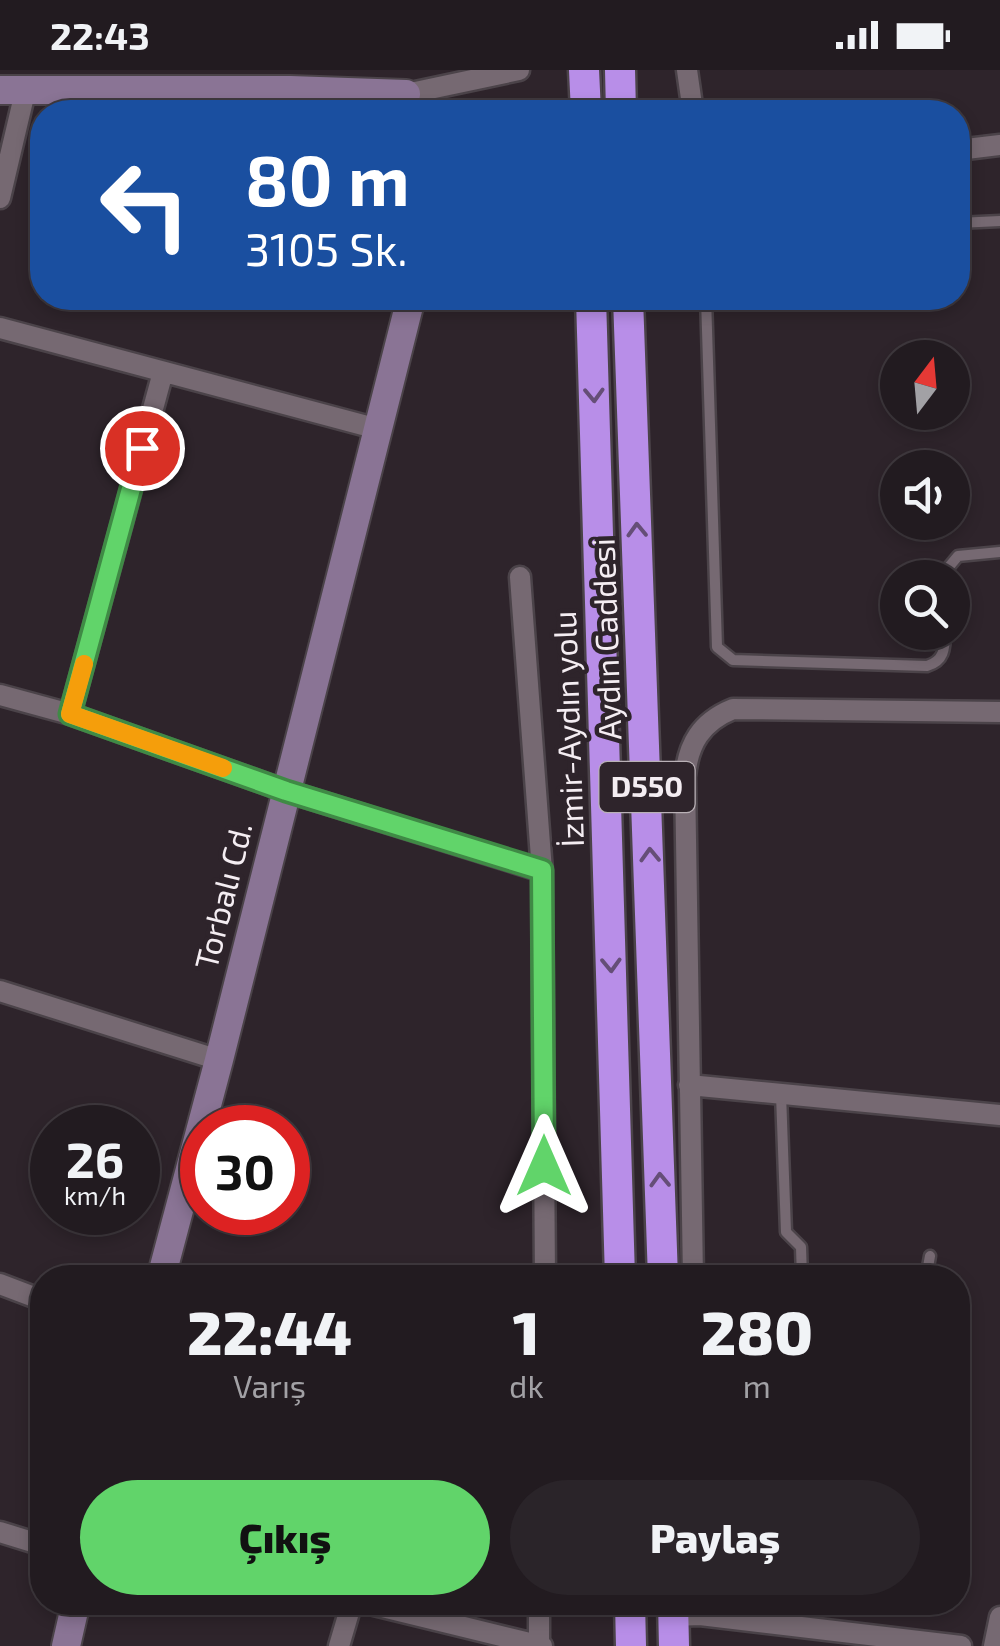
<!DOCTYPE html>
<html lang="tr">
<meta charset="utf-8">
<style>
body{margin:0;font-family:"Exo 2",sans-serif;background:#2a2429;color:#f1f3f6;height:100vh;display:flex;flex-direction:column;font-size:38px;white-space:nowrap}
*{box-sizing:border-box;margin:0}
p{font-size:32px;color:#a2a1a5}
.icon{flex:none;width:55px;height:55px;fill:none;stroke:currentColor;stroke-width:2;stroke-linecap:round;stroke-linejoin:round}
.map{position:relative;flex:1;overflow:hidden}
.details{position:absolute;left:30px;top:1195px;width:940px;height:350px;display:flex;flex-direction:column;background:#221b20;border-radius:40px;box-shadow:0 5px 15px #0003,0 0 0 2px #3f393e}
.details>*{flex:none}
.banner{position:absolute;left:30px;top:30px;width:940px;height:210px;border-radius:40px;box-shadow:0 5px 15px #0003,0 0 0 2px #3f393e;background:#1a4fa0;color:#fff;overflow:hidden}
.needle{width:65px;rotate:16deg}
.fabs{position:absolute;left:880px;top:270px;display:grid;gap:20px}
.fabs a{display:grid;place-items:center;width:90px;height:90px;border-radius:50%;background:#221b20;box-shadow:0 5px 15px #0003,0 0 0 2px #3f393e;font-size:50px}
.speed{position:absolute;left:30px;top:1035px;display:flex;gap:20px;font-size:50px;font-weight:700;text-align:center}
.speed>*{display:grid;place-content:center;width:130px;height:130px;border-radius:50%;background:#221b20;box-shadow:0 5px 15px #0003,0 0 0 2px #3f393e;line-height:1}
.speed small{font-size:25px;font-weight:400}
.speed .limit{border:15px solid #d22;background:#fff;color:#111}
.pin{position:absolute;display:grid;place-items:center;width:85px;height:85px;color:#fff;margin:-42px;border:5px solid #fff;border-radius:50%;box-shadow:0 2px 10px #0007}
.me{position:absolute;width:110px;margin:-55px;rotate:0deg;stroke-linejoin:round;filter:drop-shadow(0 0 8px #0008)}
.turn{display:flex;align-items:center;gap:35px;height:210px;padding:0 50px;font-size:45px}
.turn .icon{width:130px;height:130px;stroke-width:2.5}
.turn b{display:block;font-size:70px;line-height:85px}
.eta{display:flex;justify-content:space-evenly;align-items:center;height:170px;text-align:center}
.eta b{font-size:60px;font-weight:800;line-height:70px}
.action{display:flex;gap:20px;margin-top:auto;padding:20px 50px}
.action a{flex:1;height:115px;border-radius:60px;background:#61d46a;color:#111;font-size:40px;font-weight:800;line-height:115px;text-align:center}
.action a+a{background:#2a2429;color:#f1f3f6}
.status{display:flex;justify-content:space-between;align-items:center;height:70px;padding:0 50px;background:#221b20;direction:ltr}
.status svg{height:28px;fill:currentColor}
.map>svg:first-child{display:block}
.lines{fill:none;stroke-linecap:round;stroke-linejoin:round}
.lane-casing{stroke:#4b4349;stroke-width:15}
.street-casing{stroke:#4b4349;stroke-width:25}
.secondary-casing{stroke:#4b4349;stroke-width:32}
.highway-casing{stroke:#4b4349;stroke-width:35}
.lane{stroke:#766972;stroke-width:10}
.street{stroke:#766972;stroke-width:20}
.secondary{stroke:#8a7495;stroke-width:28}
.highway{stroke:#b88ee8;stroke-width:30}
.oneway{stroke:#654e77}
.route-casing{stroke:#3f8a45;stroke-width:25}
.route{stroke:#61d46a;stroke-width:18}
.slow{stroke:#f59e0b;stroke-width:18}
.labels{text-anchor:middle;stroke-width:9;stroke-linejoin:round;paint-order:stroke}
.shield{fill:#2e242b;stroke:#b9b1b6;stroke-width:2.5}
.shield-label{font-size:30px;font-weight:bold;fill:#f4edf2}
.street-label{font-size:32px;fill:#f4edf2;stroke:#2e242b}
</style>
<div class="status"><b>22:43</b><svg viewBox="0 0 49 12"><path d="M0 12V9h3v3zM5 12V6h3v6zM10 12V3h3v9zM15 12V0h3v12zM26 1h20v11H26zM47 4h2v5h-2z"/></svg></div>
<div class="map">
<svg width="1000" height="1576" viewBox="0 0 1000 1576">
<rect width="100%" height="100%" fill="#2e242b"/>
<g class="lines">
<g class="lane-casing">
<path id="lane" d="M958,153L1000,151
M706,228L717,577L733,590L927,596C944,591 945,579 945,562
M946,508L948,498L958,486L1000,482
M781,1024L786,1162L801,1177L802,1208
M926,1208L930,1186"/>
</g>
<g class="street-casing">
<path id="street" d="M687,0L693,42
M406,24L519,0
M958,80L1000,75
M0,128L25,22
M0,258L378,359
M520,507L542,801L545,1208
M0,625L70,644L286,721L542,801
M70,644L163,302
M0,921L219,990
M689,1015L1000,1045
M693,1208L685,707C688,674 701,652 733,639L1000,642
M0,1214L42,1230
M0,1462L42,1475
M362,1532L542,1576
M673,1546L700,1545L961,1576
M539,1575V1532
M339,1576L352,1532
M994,1576L1000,1547"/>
</g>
<g class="secondary-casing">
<path id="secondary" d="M0,20H290L406,24
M161,1208L219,990L411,228
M66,1576L76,1532"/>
</g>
<g class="highway-casing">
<path id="highway" d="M584,0L586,42
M620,0L621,42
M591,228L620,1208
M628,228L663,1208
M630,1532L631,1576
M673,1532L674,1576"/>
</g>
<use href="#lane" class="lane"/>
<use href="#street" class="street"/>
<use href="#secondary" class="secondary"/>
<use href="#highway" class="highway"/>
</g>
<defs><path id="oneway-chevron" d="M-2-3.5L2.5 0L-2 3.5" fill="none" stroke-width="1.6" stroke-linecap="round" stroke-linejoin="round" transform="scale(2.5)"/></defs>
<g class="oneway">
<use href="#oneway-chevron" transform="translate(594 325) rotate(88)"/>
<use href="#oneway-chevron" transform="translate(637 460) rotate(-92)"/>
<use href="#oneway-chevron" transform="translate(650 785) rotate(-92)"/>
<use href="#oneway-chevron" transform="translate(611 895) rotate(88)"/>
<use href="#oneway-chevron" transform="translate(660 1110) rotate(-92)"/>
</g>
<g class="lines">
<g class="route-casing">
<path id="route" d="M142,378L70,644L286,721L542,800L544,1096"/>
</g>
<use href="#route" class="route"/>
<path class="slow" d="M84,594L70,644L223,698"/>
</g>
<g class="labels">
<rect class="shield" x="599.5" y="692" width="95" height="50" rx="8"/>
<g class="shield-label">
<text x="647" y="727">D550</text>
</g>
<g class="street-label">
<text transform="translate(607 569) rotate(-92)" y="11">Aydın Caddesi</text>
<text transform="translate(569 659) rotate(-92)" y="11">İzmir-Aydın yolu</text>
<text transform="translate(224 826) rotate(-76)" y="11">Torbalı Cd.</text>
</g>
</g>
</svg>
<div class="fabs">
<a><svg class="needle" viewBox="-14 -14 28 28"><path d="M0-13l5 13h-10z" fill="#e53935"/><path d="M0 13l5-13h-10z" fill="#a2a1a5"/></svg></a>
<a><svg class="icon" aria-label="sound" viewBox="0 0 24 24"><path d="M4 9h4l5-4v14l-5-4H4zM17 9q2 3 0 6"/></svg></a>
<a><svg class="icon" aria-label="search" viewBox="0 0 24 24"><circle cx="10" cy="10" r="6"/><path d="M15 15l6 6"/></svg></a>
</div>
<div class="speed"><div>26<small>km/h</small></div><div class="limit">30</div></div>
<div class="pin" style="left:142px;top:378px;background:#d93025"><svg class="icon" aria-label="arrive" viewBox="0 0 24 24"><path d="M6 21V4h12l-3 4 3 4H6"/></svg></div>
<svg class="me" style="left:544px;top:1096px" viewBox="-20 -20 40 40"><path d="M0-17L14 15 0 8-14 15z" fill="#61d46a" stroke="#fff" stroke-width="4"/></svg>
<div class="banner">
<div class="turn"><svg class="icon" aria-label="left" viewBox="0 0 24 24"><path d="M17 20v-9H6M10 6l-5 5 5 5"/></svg><div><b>80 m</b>3105 Sk.</div></div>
</div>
<section class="details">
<div class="eta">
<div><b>22:44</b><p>Varış</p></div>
<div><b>1</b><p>dk</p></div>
<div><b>280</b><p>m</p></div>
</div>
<div class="action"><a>Çıkış</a><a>Paylaş</a></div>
</section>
</div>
